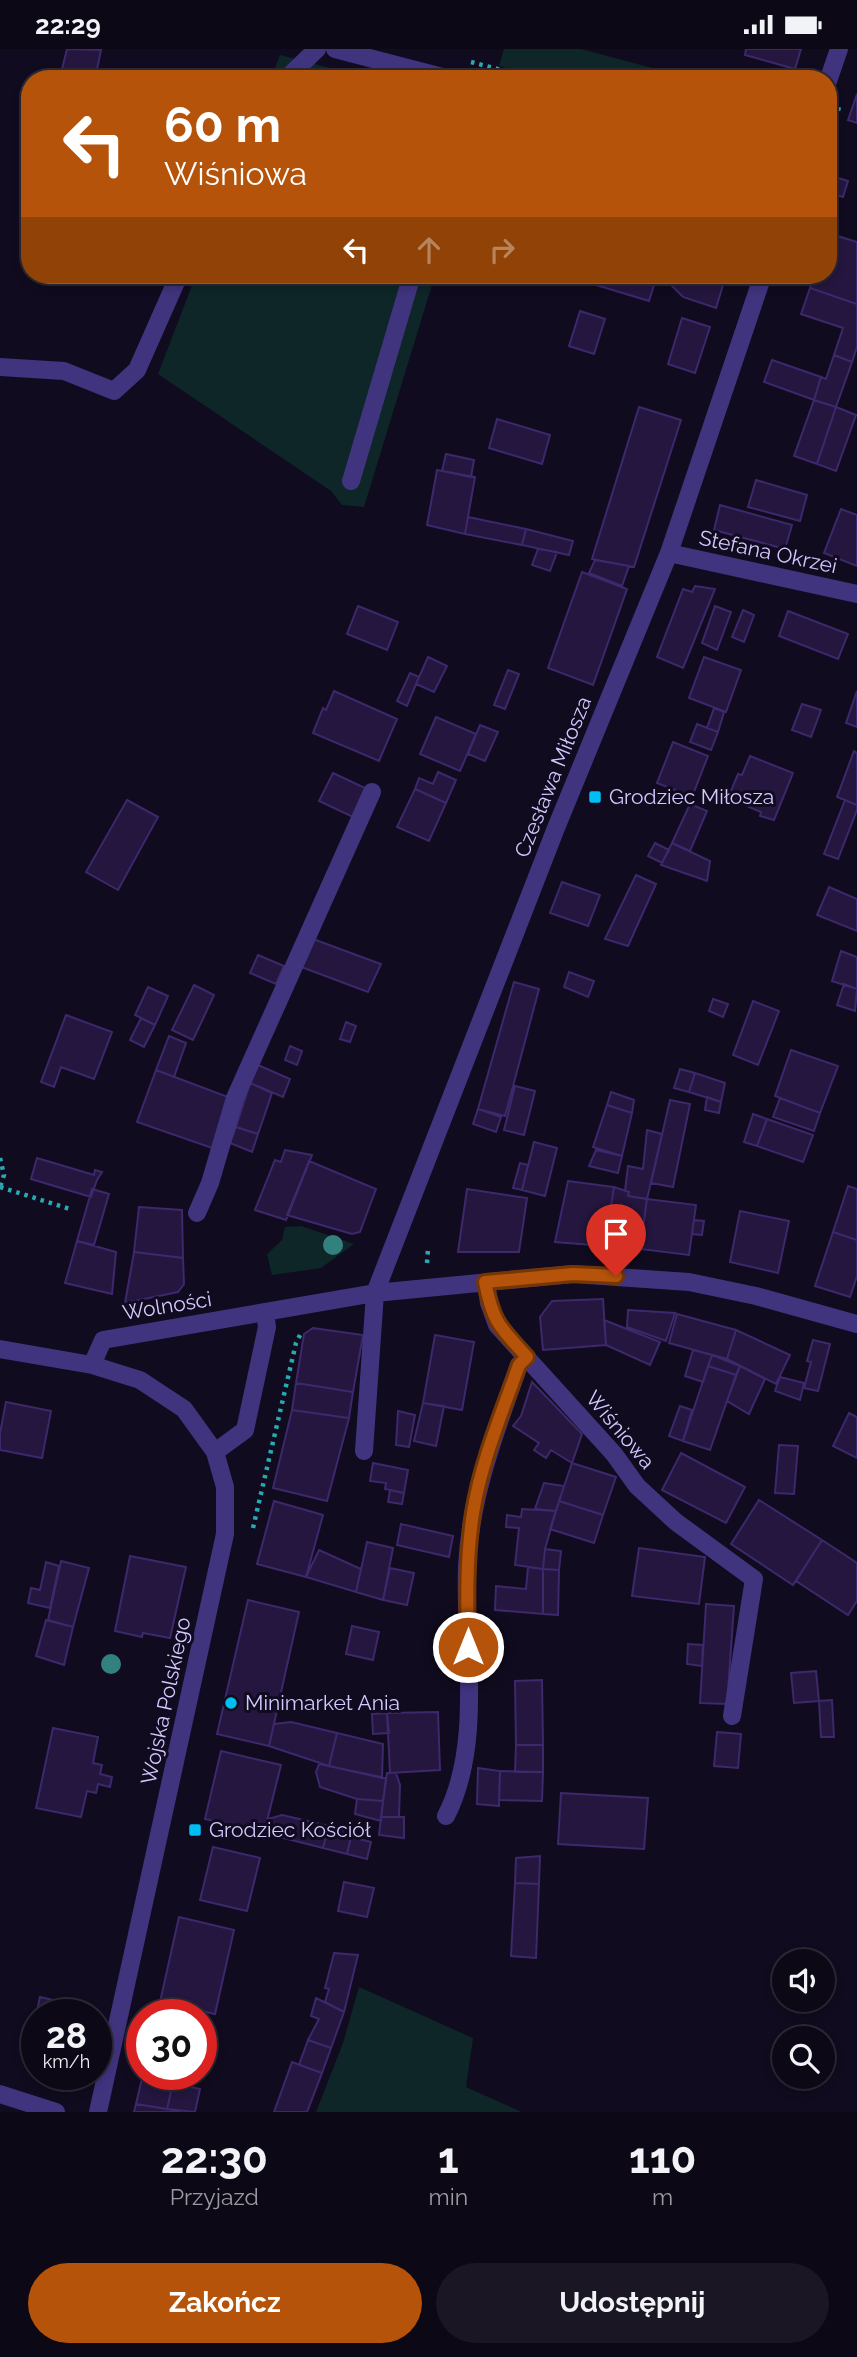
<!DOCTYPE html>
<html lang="pl">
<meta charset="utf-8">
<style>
body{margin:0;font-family:Raleway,sans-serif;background:#1a1623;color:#f1f3f6;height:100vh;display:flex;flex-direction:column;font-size:26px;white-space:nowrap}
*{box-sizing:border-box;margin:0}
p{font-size:23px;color:#9a9aa1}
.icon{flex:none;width:38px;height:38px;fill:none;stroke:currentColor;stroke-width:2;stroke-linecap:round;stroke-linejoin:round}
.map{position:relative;height:2063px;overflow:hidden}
.side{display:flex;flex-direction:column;background:#0c0816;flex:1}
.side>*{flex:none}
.guide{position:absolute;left:21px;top:21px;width:816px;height:214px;border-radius:28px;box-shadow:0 4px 10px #0003,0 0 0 2px #2c2935;background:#b45309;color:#fff;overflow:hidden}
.fabs{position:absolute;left:772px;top:1900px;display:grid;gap:14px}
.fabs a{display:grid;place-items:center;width:63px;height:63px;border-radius:50%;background:#0c0816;box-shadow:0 4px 10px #0003,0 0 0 2px #2c2935;font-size:35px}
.speed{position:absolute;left:21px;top:1950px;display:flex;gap:14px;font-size:35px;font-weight:700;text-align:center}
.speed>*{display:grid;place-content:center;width:91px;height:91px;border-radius:50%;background:#0c0816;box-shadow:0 4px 10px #0003,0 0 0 2px #2c2935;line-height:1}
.speed small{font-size:18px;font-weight:400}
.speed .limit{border:10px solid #d22;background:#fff;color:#111}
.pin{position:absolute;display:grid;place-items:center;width:60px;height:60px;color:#fff;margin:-72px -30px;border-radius:50% 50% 50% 0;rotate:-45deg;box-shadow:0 0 7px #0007}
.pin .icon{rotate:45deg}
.me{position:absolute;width:77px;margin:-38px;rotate:0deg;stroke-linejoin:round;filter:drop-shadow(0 0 5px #0008)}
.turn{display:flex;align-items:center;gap:24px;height:147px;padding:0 28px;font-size:32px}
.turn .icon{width:91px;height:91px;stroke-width:2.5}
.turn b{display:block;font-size:49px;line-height:60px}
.lanes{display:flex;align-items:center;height:66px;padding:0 28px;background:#0003;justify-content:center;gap:35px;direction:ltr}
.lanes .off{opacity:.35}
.eta{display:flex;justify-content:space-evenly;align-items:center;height:119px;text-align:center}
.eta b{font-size:42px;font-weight:700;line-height:49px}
.action{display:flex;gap:14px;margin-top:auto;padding:14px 28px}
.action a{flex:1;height:80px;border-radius:42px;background:#b45309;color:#fff;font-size:28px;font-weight:700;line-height:80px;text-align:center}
.action a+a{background:#1a1623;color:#f1f3f6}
.status{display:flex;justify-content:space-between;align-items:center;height:49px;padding:0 35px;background:#0c0816;direction:ltr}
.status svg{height:19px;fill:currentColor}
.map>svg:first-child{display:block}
.green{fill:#0e2628}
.building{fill:#24163f;stroke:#3d286c;stroke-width:2}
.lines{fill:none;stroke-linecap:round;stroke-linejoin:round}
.path{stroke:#28aab2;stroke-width:4.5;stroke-dasharray:3.5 5;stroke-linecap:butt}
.minor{stroke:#40347f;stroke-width:18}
.tree{fill:#33817f}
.route-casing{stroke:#753606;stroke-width:18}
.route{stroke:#b45309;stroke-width:12}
.poi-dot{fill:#00bdf3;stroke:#100b1e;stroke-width:2.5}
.labels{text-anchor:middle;stroke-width:6;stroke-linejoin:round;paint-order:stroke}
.street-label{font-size:21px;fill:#d5c8ff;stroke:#100b1e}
.poi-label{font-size:21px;fill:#d5c8ff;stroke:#100b1e;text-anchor:start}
</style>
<div class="status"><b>22:29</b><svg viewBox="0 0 49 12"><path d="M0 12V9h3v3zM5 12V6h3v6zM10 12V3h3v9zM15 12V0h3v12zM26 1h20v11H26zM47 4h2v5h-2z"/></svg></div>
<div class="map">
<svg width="857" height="2063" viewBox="0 0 857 2063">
<rect width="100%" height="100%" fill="#100b1e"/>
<path class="green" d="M504,0H581L694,30H548L499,17Z
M280,6L373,30H271Z
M196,226H435L364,458L342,456L331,442L158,325Z
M301,1177L354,1195L321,1219L272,1226L267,1205L282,1191L285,1178Z
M359,1938L473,1989L466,2038L522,2063H316L343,1994Z"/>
<path class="building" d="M67,0L101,1L95,30H84L61,24Z
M746,0H801L795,20L745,6Z
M857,45V74L848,71Z
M828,126L848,132L843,148L828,143Z
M828,184L857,193V255L810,239L814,226H828Z
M563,226H623L654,236L649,252Z
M675,226H721L718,234L723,236L716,259L683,248L672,237Z
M810,239L857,255V298L852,313L834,306L843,279L801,265Z
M580,262L605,270L594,305L569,297Z
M682,269L710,278L695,324L668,315Z
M834,306L852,313L836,358L814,351L821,328L826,330Z
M772,311L821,328L814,351L764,333Z
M814,351L836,358L817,415L794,407Z
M639,358L681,371L634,518L592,510Z
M836,358L856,366L836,422L817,415Z
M497,370L550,386L542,415L489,399Z
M446,405L474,411L471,428L442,422Z
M437,421L475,428L465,485L427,476Z
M756,431L807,446L800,472L748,458Z
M720,456L792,476L785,500L714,481Z
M841,460L857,466V517L824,504Z
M468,468L526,480L522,496L465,485Z
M526,480L573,492L569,506L522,496Z
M538,500L557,503L550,522L532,516Z
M595,511L629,517L622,537L589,524Z
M582,523L627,540L593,636L548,619Z
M695,537L715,540L683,619L657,608L683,540L692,543Z
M358,557L398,573L387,601L347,585Z
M715,557L731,563L717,601L702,594Z
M743,561L754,566L744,593L732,588Z
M788,562L848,585L838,610L779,587Z
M428,608L447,617L434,643L416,635Z
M704,608L741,621L726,663L689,649Z
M508,621L519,625L505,660L494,656Z
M410,624L419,628L407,657L397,652Z
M334,642L397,670L379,712L313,684L323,659L326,661Z
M857,642V678L846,674Z
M802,655L821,661L811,688L792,681Z
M714,659L724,663L718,683L707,679Z
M436,668L476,685L460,722L420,705Z
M697,675L718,683L711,701L690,693Z
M480,676L498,683L485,712L468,705Z
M673,693L708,707L692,748L657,734Z
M854,702L857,704V756L837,748Z
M750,707L793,724L774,771L760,767L761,763L728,749L738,725L742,726Z
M438,723L456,731L446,754L415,740L419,729L433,735Z
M333,724L367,740L353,768L319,752Z
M415,740L446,754L429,792L397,778Z
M127,751L158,768L118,841L86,823Z
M845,751L857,756V761L838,810L824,805Z
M690,755L707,762L690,802L672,794Z
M655,794L669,801L662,814L648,807Z
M672,794L710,812L707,832L661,816Z
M636,826L656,835L628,897L605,890Z
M562,833L600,846L588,877L550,864Z
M829,838L857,850V882L817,866Z
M313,890L381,915L368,943L301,918Z
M841,902L857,908V940L832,932Z
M258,906L284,917L276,935L250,924Z
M569,923L594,932L588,948L564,938Z
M514,933L539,940L505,1067L478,1060Z
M844,935L857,940L855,962L837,956Z
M194,936L214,946L193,991L172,981Z
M148,938L168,947L155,976L135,966Z
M713,950L728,955L723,968L709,962Z
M753,952L779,962L758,1016L733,1006Z
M66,966L112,983L94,1030L61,1018L54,1038L41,1033Z
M141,969L155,976L144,998L130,991Z
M346,973L356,977L350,993L340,990Z
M169,987L186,994L174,1028L156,1021Z
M290,997L302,1002L297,1016L285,1011Z
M791,1001L838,1017L820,1064L775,1047Z
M258,1016L290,1030L283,1048L250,1034Z
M680,1020L695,1024L689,1043L674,1039Z
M156,1021L228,1048L212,1099L137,1073Z
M695,1024L725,1034L721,1053L689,1043Z
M250,1034L272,1044L258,1085L236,1078Z
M515,1037L535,1042L524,1086L504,1081Z
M611,1043L634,1051L632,1064L607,1056Z
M707,1048L721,1053L719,1064L705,1061Z
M780,1049L820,1064L814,1082L773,1068Z
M670,1051L690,1055L673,1138L651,1134Z
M607,1056L632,1064L622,1107L593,1098Z
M478,1060L501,1068L496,1083L473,1075Z
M753,1065L767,1070L757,1097L744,1093Z
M767,1070L813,1086L803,1113L757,1097Z
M236,1078L258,1085L252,1103L230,1094Z
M647,1081L662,1085L647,1150L628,1147L629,1143L625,1142L628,1117L643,1120Z
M534,1093L557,1099L545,1147L522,1141Z
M285,1101L312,1106L286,1171L255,1161L275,1111L281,1113Z
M596,1101L622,1107L618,1124L589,1117Z
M37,1109L94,1126L95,1121L102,1123L97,1131L91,1148L31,1130Z
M309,1112L376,1140L360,1183L352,1185L287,1166Z
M520,1114L528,1116L522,1141L513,1139Z
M568,1132L614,1138L605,1197L555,1193Z
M848,1137L857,1140V1191L833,1183Z
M614,1138L629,1143L628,1147L647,1150L640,1200L605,1197Z
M92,1140L109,1145L94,1196L77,1192Z
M467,1140L527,1149L519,1203H458Z
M647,1150L696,1156L689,1206L640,1200Z
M139,1158L182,1161L183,1209L134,1203Z
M740,1162L789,1172L778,1224L730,1213Z
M694,1171L704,1172L702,1186L692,1185Z
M833,1183L857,1191V1227L850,1248L815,1237Z
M77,1192L116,1203L112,1245L65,1234Z
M134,1203L183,1209L184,1235L178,1243L125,1254Z
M603,1250L606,1296L543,1301L540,1268L552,1252Z
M628,1261L675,1264L666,1292L627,1278Z
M677,1265L736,1281L727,1310L669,1294Z
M604,1271L660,1293L650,1316L606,1296Z
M313,1279L363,1286L353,1343L296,1334L304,1285Z
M736,1281L790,1306L776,1335L727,1310Z
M435,1286L474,1293L462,1361L423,1354Z
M813,1291L830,1295L818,1342L804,1339L811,1313L807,1312Z
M693,1301L712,1306L703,1333L685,1327Z
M712,1306L740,1317L736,1326L708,1317Z
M708,1317L736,1326L710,1401L683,1392Z
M740,1317L765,1330L749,1365L727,1352Z
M780,1328L804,1334L800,1351L775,1342Z
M532,1333L582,1385L572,1414L551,1401L546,1409L534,1401L539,1394L513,1377L521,1367Z
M296,1334L353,1343L349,1369L292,1361Z
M6,1353L51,1362L42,1409L0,1401V1384Z
M423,1354L444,1357L436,1397L414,1392Z
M680,1357L692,1361L683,1392L669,1387Z
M292,1361L349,1369L327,1452L273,1439Z
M398,1362L415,1366L409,1398L396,1396Z
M849,1364L857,1368V1409L833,1397Z
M779,1396L798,1397L794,1445L775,1444Z
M681,1404L745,1438L726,1474L662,1441Z
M373,1414L408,1421L404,1444L385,1440L386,1434L370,1432Z
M572,1414L616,1428L603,1466L559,1452Z
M544,1434L564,1437L556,1462L535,1460Z
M390,1441L404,1444L402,1455L388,1453Z
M759,1451L822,1491L793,1536L731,1495Z
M274,1452L323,1466L306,1528L257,1515Z
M559,1452L603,1466L594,1494L550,1480Z
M522,1460L556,1462L545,1500L543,1520L515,1516L519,1479L506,1478L507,1466L521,1468Z
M401,1475L453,1487L449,1508L397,1496Z
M822,1491L857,1514V1552L848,1566L796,1532Z
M367,1493L393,1499L383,1551L356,1543Z
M639,1499L705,1508L699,1555L632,1547Z
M545,1500L561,1502L559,1521L543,1520Z
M319,1501L361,1520L356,1543L306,1528Z
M130,1507L186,1518L170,1589L143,1584L142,1588L115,1582Z
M61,1512L89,1519L73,1578L48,1571Z
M46,1513L59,1517L50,1559L28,1554L31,1539L40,1541Z
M528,1518L543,1520V1565L495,1561L496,1537L526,1540Z
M390,1519L414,1524L407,1556L383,1551Z
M543,1520L559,1521L558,1566L543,1565Z
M248,1551L299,1563L269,1697L217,1685Z
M706,1555L734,1557L727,1655L700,1654Z
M46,1571L73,1578L64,1616L36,1607Z
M352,1577L379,1583L373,1611L346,1605Z
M688,1595L703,1596L702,1617L687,1615Z
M816,1622L819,1652L794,1654L791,1624Z
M542,1631L543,1696H516L515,1632Z
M832,1651L834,1688H821L819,1652Z
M438,1663L440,1721L390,1724L387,1664Z
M387,1664L389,1684L373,1685L372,1665Z
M291,1673L337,1684L329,1717L269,1697L274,1675Z
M53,1679L98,1688L93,1714L102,1716L100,1725L112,1728L110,1738L98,1735L96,1744L87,1742L81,1768L36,1759Z
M717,1683L741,1685L738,1719L714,1717Z
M337,1684L383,1695L382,1729L329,1717Z
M516,1696H543V1723H515Z
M221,1702L281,1716L264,1784L205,1770Z
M319,1715L386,1729L383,1752L357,1750L320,1738L316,1723Z
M478,1719L500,1722L499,1757L477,1755Z
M500,1722L543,1723L542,1752L499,1751Z
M387,1724H396L400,1736L399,1768H381Z
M561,1744L648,1749L644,1800L558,1795Z
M357,1750L383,1752L381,1772L355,1765Z
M282,1766L329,1777L323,1799L264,1784L268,1770Z
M381,1768H404V1789L379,1786Z
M329,1777L352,1783L347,1805L323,1799Z
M351,1788L371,1793L367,1810L347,1805Z
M213,1798L260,1809L247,1862L200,1851Z
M540,1807L539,1835L515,1834L516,1809Z
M344,1833L374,1839L367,1868L338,1862Z
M515,1834L539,1835L536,1909L511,1907Z
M179,1868L234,1881L215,1965L160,1953Z
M334,1904L358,1906L344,1963L325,1953L329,1940L325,1939Z
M40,1948L92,1960L90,1965H37V1977L34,1976Z
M316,1949L344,1963L331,1999L308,1991L319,1970L311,1967Z
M308,1991L331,1999L322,2024L299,2016Z
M292,2013L322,2024L307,2063H274Z
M143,2025H175L167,2060L136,2055Z
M173,2034L200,2040L195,2063L167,2060Z
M136,2055L167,2060L181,2063H134Z"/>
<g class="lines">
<path class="path" d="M471,13L535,30
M828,94L840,55
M0,1109L4,1126L0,1138
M0,1138L73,1161
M427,1214L428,1200
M253,1479L296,1294L301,1284"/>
<path class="minor" d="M335,0L450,30
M286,30L317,0
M828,32L839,0
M0,318L64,322L114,342L137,321L179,226
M351,432L412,226
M669,504L857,545
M197,1164L210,1134L235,1049L372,743
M486,1233L489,1254L497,1276L614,1405L637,1437L676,1473L754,1530L732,1667
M0,1300L92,1316L140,1331L184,1360L215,1403L225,1438V1485L98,2063
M92,1316L103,1291L375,1244L573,1225L689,1233L756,1247L857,1275
M364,1402L375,1244L556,779L669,504L763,226
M215,1403L245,1381L267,1278L265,1263
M446,1767C483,1696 464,1596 467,1518C470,1447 496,1382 519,1316L527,1308
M0,2045L56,2063"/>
</g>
<g class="tree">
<circle cx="333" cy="1196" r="10"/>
<circle cx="111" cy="1615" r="10"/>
</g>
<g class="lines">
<g class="route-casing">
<path id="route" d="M468,1598C467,1553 466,1509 473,1464C481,1413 502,1364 519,1316L527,1308C500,1278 493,1274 485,1233L573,1225L616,1227"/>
</g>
<use href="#route" class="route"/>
</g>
<g class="poi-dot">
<rect x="588" y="741" width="14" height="14" rx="3.5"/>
<circle cx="231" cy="1654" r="7"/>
<rect x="188" y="1774" width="14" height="14" rx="3.5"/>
</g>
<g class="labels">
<g class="street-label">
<text transform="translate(768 503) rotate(12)" y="7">Stefana Okrzei</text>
<text transform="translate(553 728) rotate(-68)" y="7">Czesława Miłosza</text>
<text transform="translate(167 1257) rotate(-9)" y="7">Wolności</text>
<text transform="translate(620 1381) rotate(50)" y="7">Wiśniowa</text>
<text transform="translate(166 1652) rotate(-78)" y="7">Wojska Polskiego</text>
</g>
<g class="poi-label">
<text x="609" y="755">Grodziec Miłosza</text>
<text x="245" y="1661">Minimarket Ania</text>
<text x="209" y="1788">Grodziec Kościół</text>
</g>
</g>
</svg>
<div class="fabs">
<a><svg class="icon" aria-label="sound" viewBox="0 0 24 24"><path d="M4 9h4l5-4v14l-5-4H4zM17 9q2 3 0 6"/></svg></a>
<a><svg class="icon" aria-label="search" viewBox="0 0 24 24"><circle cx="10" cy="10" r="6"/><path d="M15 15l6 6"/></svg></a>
</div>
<div class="speed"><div>28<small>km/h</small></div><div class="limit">30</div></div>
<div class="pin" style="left:616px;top:1227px;background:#d93025"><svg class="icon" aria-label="arrive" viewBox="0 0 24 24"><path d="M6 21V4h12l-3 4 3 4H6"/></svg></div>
<svg class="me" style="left:468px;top:1598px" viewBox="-20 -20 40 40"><circle r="17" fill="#b45309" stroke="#fff" stroke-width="3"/><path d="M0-11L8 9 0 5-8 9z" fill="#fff"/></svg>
<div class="guide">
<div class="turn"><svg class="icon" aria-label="left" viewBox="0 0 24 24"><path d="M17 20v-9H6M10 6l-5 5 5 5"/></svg><div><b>60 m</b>Wiśniowa</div></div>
<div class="lanes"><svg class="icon" aria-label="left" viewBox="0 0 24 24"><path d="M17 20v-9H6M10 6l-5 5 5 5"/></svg><svg class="icon off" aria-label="ahead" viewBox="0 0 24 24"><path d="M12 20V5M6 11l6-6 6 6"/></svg><svg class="icon off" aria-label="right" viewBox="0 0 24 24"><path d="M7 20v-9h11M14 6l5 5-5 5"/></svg></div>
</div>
</div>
<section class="side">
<div class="eta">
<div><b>22:30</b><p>Przyjazd</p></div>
<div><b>1</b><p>min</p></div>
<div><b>110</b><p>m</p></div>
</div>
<div class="action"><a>Zakończ</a><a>Udostępnij</a></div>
</section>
